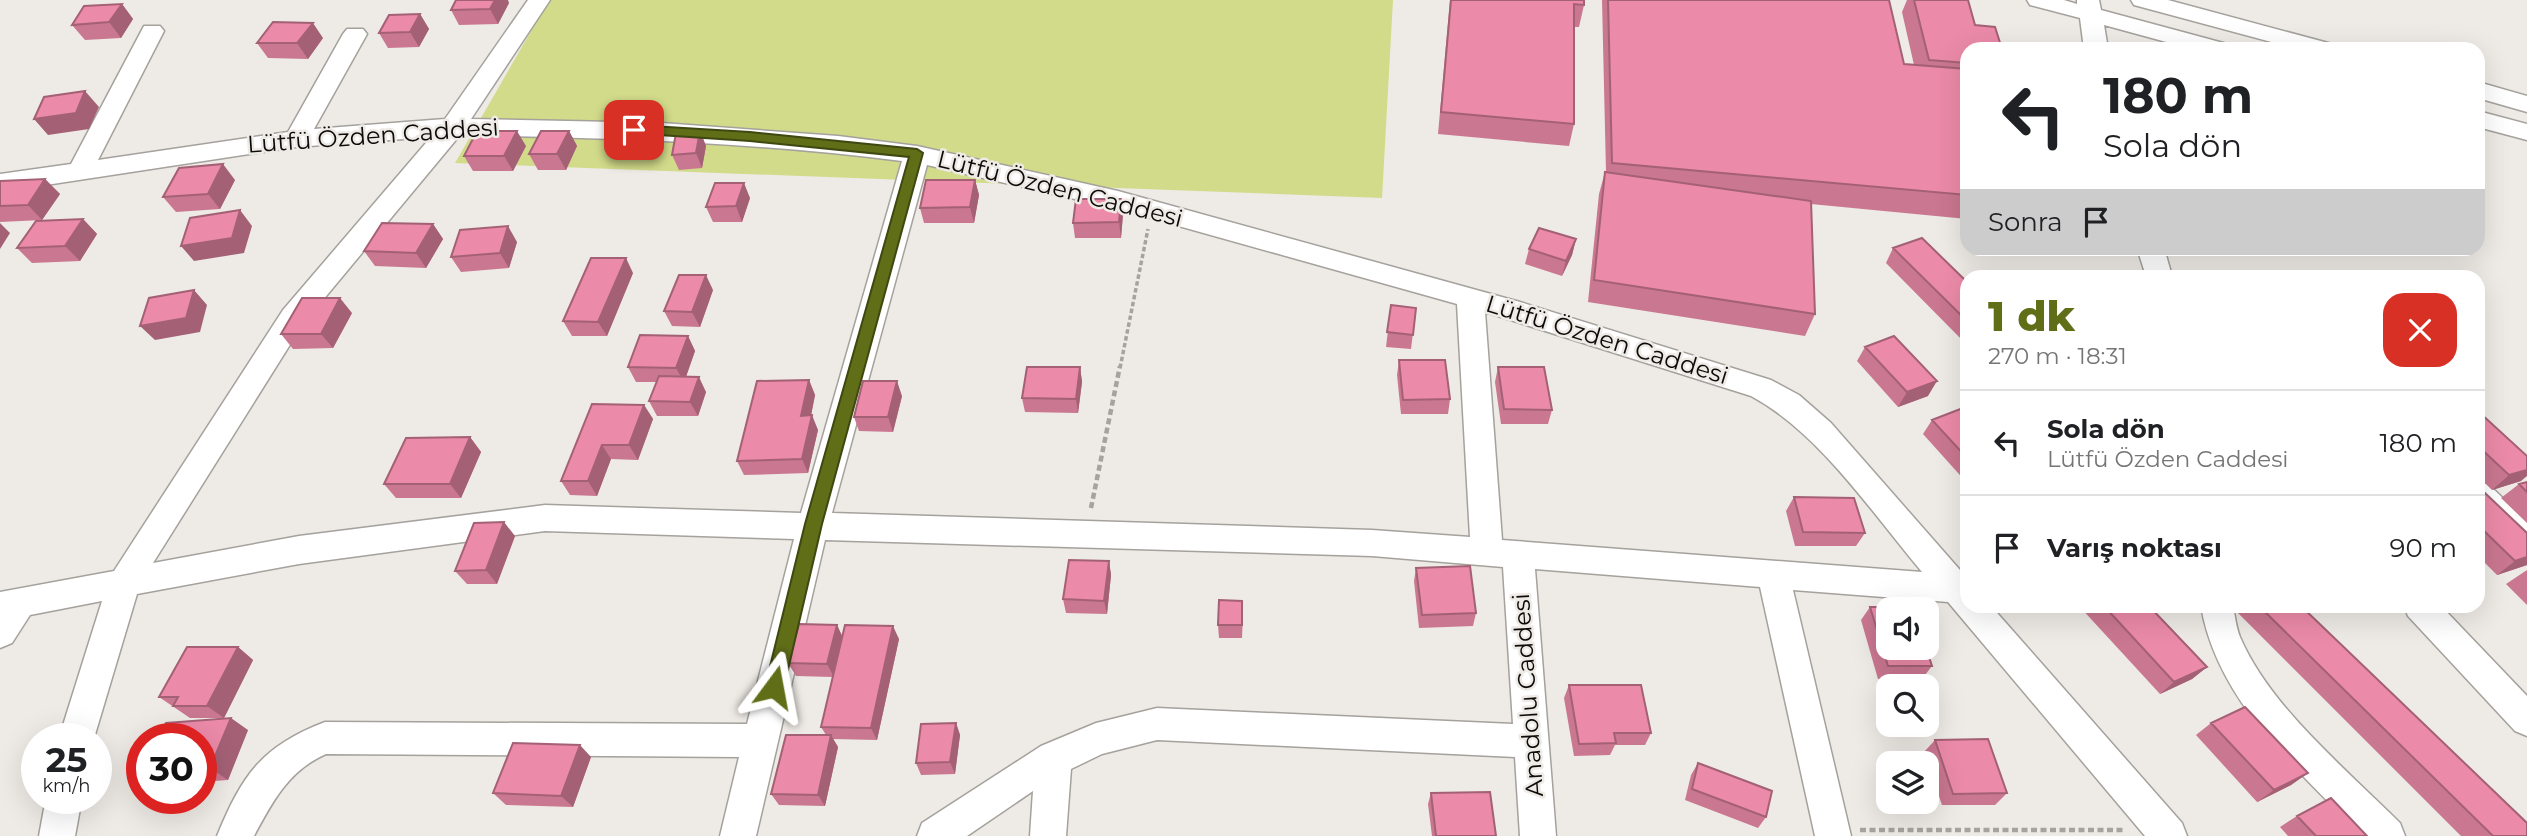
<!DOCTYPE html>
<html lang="tr">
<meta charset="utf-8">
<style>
body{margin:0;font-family:Montserrat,sans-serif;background:#f6f6f6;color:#202124;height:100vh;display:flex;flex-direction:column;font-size:26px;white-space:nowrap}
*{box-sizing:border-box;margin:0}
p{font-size:23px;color:#757577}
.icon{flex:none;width:38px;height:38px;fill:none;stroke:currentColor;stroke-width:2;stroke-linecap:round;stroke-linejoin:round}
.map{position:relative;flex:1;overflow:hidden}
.details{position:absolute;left:1960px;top:270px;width:525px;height:343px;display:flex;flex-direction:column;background:#fff;border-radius:21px;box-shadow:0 7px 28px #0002}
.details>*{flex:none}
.banner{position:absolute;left:1960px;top:42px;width:525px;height:214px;border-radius:21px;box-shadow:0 7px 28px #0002;background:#fff;color:#202124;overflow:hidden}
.fabs{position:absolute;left:1876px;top:597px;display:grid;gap:14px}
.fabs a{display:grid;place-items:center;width:63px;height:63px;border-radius:14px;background:#fff;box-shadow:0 7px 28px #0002;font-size:35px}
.speed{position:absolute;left:21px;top:723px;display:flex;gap:14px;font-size:35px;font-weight:700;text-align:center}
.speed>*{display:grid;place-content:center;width:91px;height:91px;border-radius:50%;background:#fff;box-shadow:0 7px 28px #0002;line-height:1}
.speed small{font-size:18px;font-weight:400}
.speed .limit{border:10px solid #d22;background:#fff;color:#111}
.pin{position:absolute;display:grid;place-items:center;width:60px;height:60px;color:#fff;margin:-30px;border-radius:14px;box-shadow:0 4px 10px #0006}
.me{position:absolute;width:77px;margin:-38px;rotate:13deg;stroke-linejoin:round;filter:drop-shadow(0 0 5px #0008)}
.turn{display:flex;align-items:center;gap:24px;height:147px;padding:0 28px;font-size:32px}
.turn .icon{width:91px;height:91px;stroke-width:2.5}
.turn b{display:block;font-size:49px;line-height:60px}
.then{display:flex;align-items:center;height:66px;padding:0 28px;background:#0003;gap:14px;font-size:26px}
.round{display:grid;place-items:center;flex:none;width:74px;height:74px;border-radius:21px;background:#f6f6f6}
.overview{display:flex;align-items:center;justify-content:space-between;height:119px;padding:0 28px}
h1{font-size:42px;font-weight:800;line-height:52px;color:#616e18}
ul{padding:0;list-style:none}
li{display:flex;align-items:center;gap:21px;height:105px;padding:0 28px;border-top:2px solid #e0e0e0}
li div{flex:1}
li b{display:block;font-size:26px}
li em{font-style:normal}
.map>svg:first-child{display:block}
.green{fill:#d2db8a}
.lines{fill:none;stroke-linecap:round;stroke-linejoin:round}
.minor-casing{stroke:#a5a19c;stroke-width:3}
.path-far1{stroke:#a6a39e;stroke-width:3.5;stroke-dasharray:4.5 2.5;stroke-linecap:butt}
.path{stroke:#a6a39e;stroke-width:4.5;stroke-dasharray:6 3.5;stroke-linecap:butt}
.minor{fill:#fff;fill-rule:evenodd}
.wall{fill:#ca7791}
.shaded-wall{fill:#a46176}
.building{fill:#eb8aa9;stroke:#a46176;stroke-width:2}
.route{fill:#616e18;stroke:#3f4810;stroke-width:2}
.labels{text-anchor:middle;stroke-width:5;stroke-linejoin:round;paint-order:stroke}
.street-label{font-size:24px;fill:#0c0b09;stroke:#eeeae5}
</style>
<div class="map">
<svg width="2527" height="836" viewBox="0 0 2527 836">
<rect width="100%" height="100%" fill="#eeeae5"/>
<path class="green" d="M549,0H1393L1382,198L455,163Z"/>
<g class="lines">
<g class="minor-casing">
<path id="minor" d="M528,0H550L471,119L662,123L838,136L917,146L1118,191L1520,302L1771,380L1799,395L1831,423L1967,578V606H1991L2182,823L2187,836H2145L1948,602L1793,590L1851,836H1815L1760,587L1535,569L1556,836H1520L1515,757L1157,740L1102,754L1071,769L1066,836H1030L1033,791L967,836H917L922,823L1041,746L1096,723L1157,708L1513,724L1503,567L1372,556L825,540L756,836H720L739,757L326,754C289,770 272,802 254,836H217C242,775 262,746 325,722L747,724L794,539L545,531L299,564L137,594L94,738H59L102,601L30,615L12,643L0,648V592L114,571L283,310L431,137L296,147L0,192V174L71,164L144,26H160L164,31L98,160L288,132L343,34L347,29H363L367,34L314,129L445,119ZM460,135C608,138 755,142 902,161L801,513L545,505L299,536L153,563L303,324ZM927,165L1118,209L1457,304L1470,537L1372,530L832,513ZM1485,312L1751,396C1820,433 1872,513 1922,572L1502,540Z
M2027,0H2064L2077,4V0H2099L2101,10L2227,44L2231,49H2192L2104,25L2108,49H2084L2080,18L2030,5Z
M2131,0H2168L2332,44L2336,49H2297L2134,5Z
M2478,82L2527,96V112L2478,98Z
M2478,111L2527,124V140L2478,127Z
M2137,248H2164L2172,276H2146Z
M2478,481L2489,485L2527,521V554L2516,550L2478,514Z
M2201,606H2233C2235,616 2236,627 2240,637C2270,707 2347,770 2400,823L2405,836H2362C2298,770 2217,701 2201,606Z
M2404,606H2441L2527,696V736L2515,731L2408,616Z
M46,798H82L75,836H39Z"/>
</g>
<path class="path-far1" d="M1120,368L1148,229"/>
<path class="path" d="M1091,508L1120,366
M1860,830H2124"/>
<use href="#minor" class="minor"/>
</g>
<path class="wall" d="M1450,0H1584V5L1579,27H1574V124L1569,146L1438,134Z
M1602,0H1889L1904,64L1914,65L1902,12L1907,0H1968L1967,219L1811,204L1815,314L1805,336L1588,302L1599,194L1605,172H1606Z
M509,3L498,24L459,25L451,10Z
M122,4L133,19L121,38L85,40L72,25Z
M420,14L429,29L419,47L388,48L379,33Z
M323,38L308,59L268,58L257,43Z
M569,131L577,146L566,170H538L529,154Z
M700,131L706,146L702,168L679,170L672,155Z
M526,146L513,171H473L464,156Z
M45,179L60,194L42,220L0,222V181Z
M235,180L220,209L176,212L163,197Z
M975,180L979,195L974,223H924L920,208Z
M750,198L742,222H713L706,207Z
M1123,214L1121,238H1075L1073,223Z
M83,219L97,234L80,261L32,263L17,248Z
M433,224L443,239L426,268L375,266L364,251Z
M1576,239L1572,255L1562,276L1525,264L1529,249Z
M517,242L509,268L461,272L451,257Z
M1893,248L1967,282V345L1886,263Z
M633,273L607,336H572L563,321Z
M713,290L700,327L672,326L664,311Z
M1391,305L1416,308L1411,349L1386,347Z
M352,313L333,348L293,349L281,334Z
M688,336L695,351L686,377L706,392L698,416H657L649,401L657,382H636L628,367Z
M1865,347L1928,396L1898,407L1857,361Z
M1399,360L1450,399L1448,414H1401L1397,375Z
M1080,367L1082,382L1078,413L1025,412L1022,398Z
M1498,367L1552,410L1548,424H1501L1495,382Z
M809,380L815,395L811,416L818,430L808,473L744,475L737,461Z
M902,396L893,432L859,431L854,417Z
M644,405L653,419L638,460L611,459L597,496L570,495L561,481Z
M1967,413V483L1923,434L1932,420Z
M2478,413L2521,481L2492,490L2478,476Z
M470,437L481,452L461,498H396L384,484Z
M2527,482V523L2501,498L2519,484Z
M2478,496L2527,565L2497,575L2478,556Z
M1794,497L1865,533L1856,546H1795L1786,511Z
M515,536L497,584H467L455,571Z
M1109,561L1111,575L1107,614L1066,613L1063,599Z
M1416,568L1476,613L1473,626L1419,628L1414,581Z
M2527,570V605L2506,584Z
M2079,606H2149L2207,667L2192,679L2160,694Z
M2241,606H2301L2527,836H2461L2235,610Z
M1870,607L1932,666L1922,679H1878L1861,620Z
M1243,614L1242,638H1219L1218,625Z
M837,625L842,636L899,639L877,740L833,739L838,747L825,806L779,805L771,794L826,735L821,727L833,677L796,676L788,663Z
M238,647L253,660L224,718H190L159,697Z
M1569,685L1651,733L1645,745H1615L1610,755L1574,756L1564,698Z
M956,723L960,735L955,774L921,775L916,763Z
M2211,723L2308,773L2291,785L2257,802L2196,735Z
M248,730L228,780L201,782V738Z
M1935,740L2007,793L1995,805H1942L1924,752Z
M591,757L573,807L506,805L493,793Z
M1698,763L1766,817L1758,828L1685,800L1691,775Z
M1431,793L1496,836H1432L1428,804Z
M2297,816L2367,836H2288L2280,827Z"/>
<path class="shaded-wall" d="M495,0H508L509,3L498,24L490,9Z
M122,4L133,19L121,38L109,22Z
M420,14L429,29L419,47L410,32Z
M313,23L323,38L308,59L297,43Z
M85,91L99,107L89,129L48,135L34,119Z
M517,131L526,146L513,171L504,156Z
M569,131L577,146L566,170L557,154Z
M700,131L706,146L702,168L696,153Z
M223,164L235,180L220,209L208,194Z
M45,179L60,194L42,220L28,205Z
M975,180L979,195L974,223L970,207Z
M744,183L750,198L742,222L736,206Z
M1121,199L1123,214L1121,238L1119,222Z
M240,210L252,226L244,253L194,261L181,246Z
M83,219L97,234L80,261L65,246Z
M0,223L10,233L0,249Z
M433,224L443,239L426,268L416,253Z
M508,226L517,242L509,268L500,253Z
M1576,239L1572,255L1562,276L1566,261Z
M626,258L633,273L607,336L598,322Z
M706,275L713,290L700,327L692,312Z
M194,290L207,305L200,332L155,340L140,326Z
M340,298L352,313L333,348L321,334Z
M688,336L695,351L684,382L676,368Z
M1080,367L1082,382L1078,413L1076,399Z
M699,377L706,392L698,416L690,402Z
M809,380L815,395L808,430L801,416Z
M897,381L902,396L893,432L888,417Z
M1937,381L1928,396L1898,407L1907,392Z
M644,405L653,419L638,460L629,445Z
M812,415L818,430L808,473L802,459Z
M470,437L481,452L461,498L450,484Z
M602,445L611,459L597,496L588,481Z
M2527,470V476L2521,481L2492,490L2509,475Z
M504,522L515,536L497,584L486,570Z
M2527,557V565L2497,575L2515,561Z
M1109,561L1111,575L1107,614L1104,601Z
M837,625L843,638L834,677L827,664Z
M893,626L899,639L877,740L871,728Z
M238,647L253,660L224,718L207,706Z
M2207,667L2192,679L2160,694L2174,682Z
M231,718L248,730L228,780L210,768Z
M956,723L960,735L955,774L950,762Z
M831,735L838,747L825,806L818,795Z
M580,745L591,757L573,807L561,796Z
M2308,773L2291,785L2257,802L2274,790Z"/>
<path class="building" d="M456,0H495L490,9L451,10Z
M1451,0H1584V5L1574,4V124L1441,112Z
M1608,0H1889L1904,64L1967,69V195L1612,163Z
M1914,0H1968L1975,25L1995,27L2002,49H1967V63L1929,60Z
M122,4L109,22L72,25L84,6Z
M420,14L410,32L379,33L389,15Z
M273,22L313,23L297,43H257Z
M85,91L76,113L34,119L44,97Z
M477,131H517L504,156H464Z
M541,131H569L557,154H529Z
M700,131L696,153L672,155L676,133Z
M223,164L208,194L163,197L179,168Z
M1605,172L1811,201L1815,314L1594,280Z
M45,179L28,205L0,206V181Z
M926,180H975L970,207L920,208Z
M715,183H744L736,206L706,207Z
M1076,199H1121L1119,222L1073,223Z
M240,210L232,238L181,246L190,218Z
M83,219L65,246L17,248L36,221Z
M382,223L433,224L416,253L364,251Z
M508,226L500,253L451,257L460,230Z
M1539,228L1576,239L1566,261L1529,249Z
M1922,238L1967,282V321L1893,248Z
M591,258H626L598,322L563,321Z
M679,275H706L692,312L664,311Z
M194,290L186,318L140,326L149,298Z
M302,298H340L321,334H281Z
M1391,305L1416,308L1413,335L1387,332Z
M640,335L688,336L676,368L628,367Z
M1894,336L1937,381L1907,392L1865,347Z
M1399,360H1445L1450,399L1403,400Z
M1027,367H1080L1076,399L1022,398Z
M1498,367H1544L1552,410L1504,409Z
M659,376L699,377L690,402L649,401Z
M809,380L801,416L812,415L802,459L737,461L757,381Z
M863,381H897L888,417H854Z
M592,404L644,405L629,445H602L588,481H561Z
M1963,408L1967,413V458L1932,420Z
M2478,413H2480L2527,456V470L2509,475L2478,446Z
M470,437L450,484H384L406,438Z
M2527,482V492L2519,484Z
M2485,493L2527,533V557L2515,561L2478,525V496Z
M1794,497L1854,498L1865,533L1803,532Z
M504,522L486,570L455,571L474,523Z
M1069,560L1109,561L1104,601L1063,599Z
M1470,566L1476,613L1422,615L1416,568Z
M1219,600L1242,601V625H1218Z
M2104,606H2149L2207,667L2174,682Z
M2259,606H2301L2527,823V836H2493Z
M1870,607H1912L1913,609H1888V648H1926L1932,666H1888Z
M799,624L837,625L827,664L788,663Z
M845,625L893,626L871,728L821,727Z
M187,647H238L207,706H173L178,697H159Z
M1569,685H1641L1651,733H1614L1616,743L1579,744Z
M2245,707L2308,773L2274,790L2211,723Z
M231,718L210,768L201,769V738H159L166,723Z
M956,723L950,762L916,763L921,724Z
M786,735H831L818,795L771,794Z
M1988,739L2007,793L1953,794L1935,740Z
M513,743L580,745L561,796L493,793Z
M1698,763L1772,791L1766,817L1692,789Z
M1490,792L1496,836H1436L1431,793Z
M2331,798L2367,836H2316L2297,816Z"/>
<path class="route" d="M634,125L750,132L917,149L923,153L822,524L784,687L781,693L774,695L768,693L765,687L805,524L909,157L750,141L629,133L627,130Z"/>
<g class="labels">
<g class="street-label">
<text transform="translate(373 136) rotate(-4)" y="8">Lütfü Özden Caddesi</text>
<text transform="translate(1060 189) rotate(14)" y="8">Lütfü Özden Caddesi</text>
<text transform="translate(1607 340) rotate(17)" y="8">Lütfü Özden Caddesi</text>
<text transform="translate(1528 695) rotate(-94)" y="8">Anadolu Caddesi</text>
</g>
</g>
</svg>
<div class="fabs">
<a><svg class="icon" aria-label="sound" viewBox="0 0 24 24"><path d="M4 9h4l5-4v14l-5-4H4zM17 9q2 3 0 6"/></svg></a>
<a><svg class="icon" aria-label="search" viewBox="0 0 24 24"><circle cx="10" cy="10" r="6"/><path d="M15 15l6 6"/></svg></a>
<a><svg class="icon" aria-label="layers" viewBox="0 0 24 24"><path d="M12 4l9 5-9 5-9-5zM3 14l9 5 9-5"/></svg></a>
</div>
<div class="speed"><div>25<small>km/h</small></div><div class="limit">30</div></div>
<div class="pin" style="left:634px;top:130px;background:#d93025"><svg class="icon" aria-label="arrive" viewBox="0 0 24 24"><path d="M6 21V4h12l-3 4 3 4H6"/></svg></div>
<svg class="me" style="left:774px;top:687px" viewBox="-20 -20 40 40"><path d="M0-17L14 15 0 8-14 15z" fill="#616e18" stroke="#fff" stroke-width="4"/></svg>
<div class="banner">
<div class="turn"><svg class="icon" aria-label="left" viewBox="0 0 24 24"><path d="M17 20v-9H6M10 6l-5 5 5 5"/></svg><div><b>180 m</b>Sola dön</div></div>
<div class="then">Sonra<svg class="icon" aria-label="arrive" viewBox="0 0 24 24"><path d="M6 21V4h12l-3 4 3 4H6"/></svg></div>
</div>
<section class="details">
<div class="overview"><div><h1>1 dk</h1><p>270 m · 18:31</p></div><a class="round" style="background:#d93025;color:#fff"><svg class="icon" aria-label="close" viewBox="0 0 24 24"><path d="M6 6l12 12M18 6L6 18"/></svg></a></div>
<ul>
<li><svg class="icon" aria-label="left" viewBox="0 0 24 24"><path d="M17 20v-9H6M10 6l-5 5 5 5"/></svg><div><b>Sola dön</b><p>Lütfü Özden Caddesi</p></div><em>180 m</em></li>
<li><svg class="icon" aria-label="arrive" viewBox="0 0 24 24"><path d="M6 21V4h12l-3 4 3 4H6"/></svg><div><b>Varış noktası</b></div><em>90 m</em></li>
</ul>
</section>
</div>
